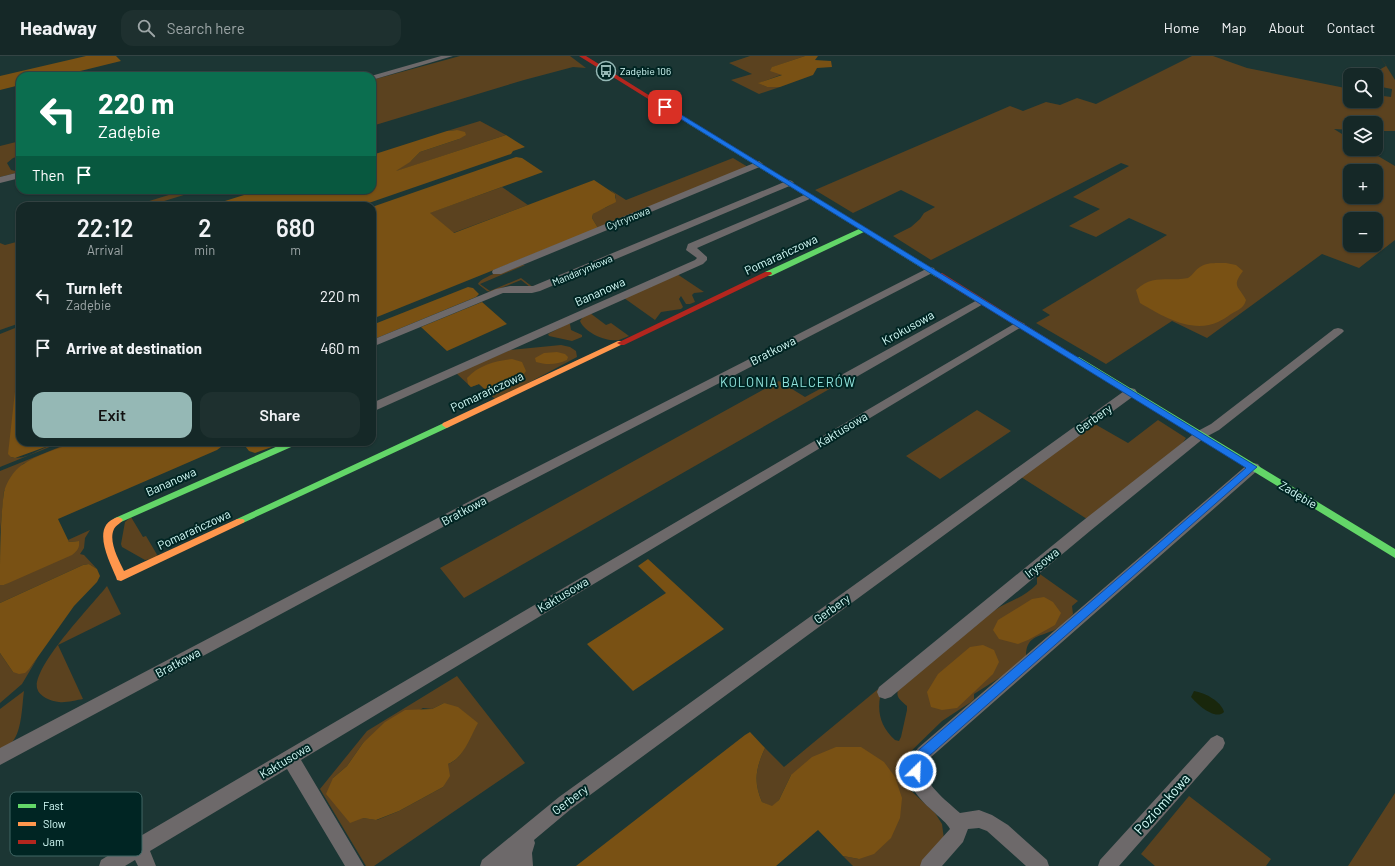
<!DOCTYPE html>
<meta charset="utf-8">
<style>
body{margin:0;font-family:Barlow,sans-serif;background:#1e302f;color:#f1f3f6;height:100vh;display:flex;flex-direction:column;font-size:15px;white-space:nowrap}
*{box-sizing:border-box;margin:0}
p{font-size:13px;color:#9da6a7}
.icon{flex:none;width:22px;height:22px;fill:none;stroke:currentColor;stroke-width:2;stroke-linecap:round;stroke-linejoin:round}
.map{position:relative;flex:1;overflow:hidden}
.drawer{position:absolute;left:16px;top:146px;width:360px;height:244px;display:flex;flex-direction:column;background:#152827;border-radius:12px;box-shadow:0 1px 3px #0004,0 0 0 1px #344444}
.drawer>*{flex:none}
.top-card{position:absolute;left:16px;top:16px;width:360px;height:122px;border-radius:12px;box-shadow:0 1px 3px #0004,0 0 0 1px #344444;background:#0b6e4f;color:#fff;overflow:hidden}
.controls{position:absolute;left:1343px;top:12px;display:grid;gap:8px}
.controls a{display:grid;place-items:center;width:40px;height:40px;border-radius:8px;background:#152827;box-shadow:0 1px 3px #0004,0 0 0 1px #344444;font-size:20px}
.pin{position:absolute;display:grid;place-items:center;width:34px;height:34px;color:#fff;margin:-17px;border-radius:8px;box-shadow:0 2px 6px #0006}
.me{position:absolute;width:44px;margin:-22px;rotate:24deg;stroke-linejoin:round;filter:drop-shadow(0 0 3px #0008)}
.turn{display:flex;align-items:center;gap:14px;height:84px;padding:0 16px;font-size:18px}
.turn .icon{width:52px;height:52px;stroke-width:2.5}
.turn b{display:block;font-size:28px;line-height:34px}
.then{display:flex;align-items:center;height:38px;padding:0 16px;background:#0003;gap:8px;font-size:15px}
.eta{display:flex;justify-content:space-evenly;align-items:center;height:68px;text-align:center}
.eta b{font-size:24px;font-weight:600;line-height:28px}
.action{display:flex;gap:8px;margin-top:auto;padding:8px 16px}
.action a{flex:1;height:46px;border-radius:12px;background:#95b8b5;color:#111;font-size:16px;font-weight:600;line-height:46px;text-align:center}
.action a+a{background:#1e302f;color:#f1f3f6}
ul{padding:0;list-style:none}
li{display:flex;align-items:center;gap:12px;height:52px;padding:0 16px}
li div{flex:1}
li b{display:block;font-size:15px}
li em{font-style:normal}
header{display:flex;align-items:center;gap:24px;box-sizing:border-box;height:56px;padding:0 20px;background:#152827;border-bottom:1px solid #344444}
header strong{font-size:19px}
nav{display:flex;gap:22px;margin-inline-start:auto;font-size:14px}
.search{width:280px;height:36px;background:#1e302f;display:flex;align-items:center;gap:10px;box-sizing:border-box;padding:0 14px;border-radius:12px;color:#9da6a7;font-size:15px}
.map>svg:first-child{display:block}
.green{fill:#5b421f;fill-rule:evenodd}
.forest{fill:#795114}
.water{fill:#19270c}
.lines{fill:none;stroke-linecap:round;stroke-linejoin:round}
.street{fill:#6d696a;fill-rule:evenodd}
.fast{fill:#63d668;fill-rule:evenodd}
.slow{fill:#ff974d;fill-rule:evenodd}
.jam{fill:#b3261e;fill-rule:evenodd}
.route{fill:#1a73e8;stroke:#114b97}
.labels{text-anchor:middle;stroke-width:4;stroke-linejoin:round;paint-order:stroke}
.far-poi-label{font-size:10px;fill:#d6fefa;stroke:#002523;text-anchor:start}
.far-street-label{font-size:10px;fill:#d6fefa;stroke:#002523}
.street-label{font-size:12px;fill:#d6fefa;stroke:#002523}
.neighbourhood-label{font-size:13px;letter-spacing:1px;fill:#8fe3dc;stroke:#002523}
.near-street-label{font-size:14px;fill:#d6fefa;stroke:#002523}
.key{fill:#002523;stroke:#406664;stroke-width:1}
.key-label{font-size:11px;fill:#d6fefa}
</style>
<header>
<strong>Headway</strong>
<div class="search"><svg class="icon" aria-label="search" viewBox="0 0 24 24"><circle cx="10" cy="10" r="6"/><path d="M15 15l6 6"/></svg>Search here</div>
<nav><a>Home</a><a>Map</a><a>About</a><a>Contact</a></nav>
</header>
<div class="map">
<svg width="1395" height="810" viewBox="0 0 1395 810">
<rect width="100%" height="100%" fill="#1c3634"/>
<path class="green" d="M460,0H570L586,12L573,11L524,24L372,70V24Z
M750,0H805L773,11L783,18L759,27L767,31H780L759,38L731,24L752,18L729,7Z
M1192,0H1213L1247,12L1350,33V45H1376V39L1391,41L1392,33L1376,30V19H1370L1386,10L1380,0L1395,24V75H1376V67H1350V74L1334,73L1350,83V93H1366L1395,110V184L1359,212L1322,198L1207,282L1172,265L1106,308L1036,267L1050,259L1042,254L1167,179L1129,162L1096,181L1069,170L1100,153L1073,141L1129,110L1121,107L931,204L893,180L911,171L920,163L924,157L935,151L901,134L853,157L815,134L1010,50L1023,55L1046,46L1060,49L1077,42L1096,48ZM1350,115H1376V141H1350ZM1350,163H1376V189H1350Z
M480,65L506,79L394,116L412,104L420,96L459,83L457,74L447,75Z
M20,85V100L13,102L7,107L11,114L20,116L0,121V90Z
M733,102L748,111L598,172L592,162L593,158C602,151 610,153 616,142L615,138L609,133L626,144Z
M502,131L528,149L453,177L429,157Z
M185,134H200L148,150H133Z
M20,185V267L0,274V187L5,189Z
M523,209H525L480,228L490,235L521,222L534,232L530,231L521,224L491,236L487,235L478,228C481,220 514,211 523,209Z
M677,218L704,236L694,237L692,239L695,246L690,248H686L681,240L679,243L683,251L681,253L661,256L655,264L624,242Z
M590,257L606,269L611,267L629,280C626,281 622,283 619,284C606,286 585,277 580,265L583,261Z
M567,268H570L571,274L582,279V281L572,285L549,280L548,278Z
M20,270V291L11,401C28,406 45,387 62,386L0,411V278Z
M561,289L570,291L576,295L577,301L496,344L479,328L471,331L456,317L510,294Z
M844,320L847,323L464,542L440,512L779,325L805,341Z
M977,354L1011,375L940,423L906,400Z
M1158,364L1186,382L1182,388L1087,463L1021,421L1093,367L1128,387Z
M72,386H76L23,408L4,435L0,477V415Z
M131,461L143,481L146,480L159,502L145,504L122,491L121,488L125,466Z
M90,474L85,482L84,492L80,498L84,499L97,513L89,508L83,509L0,547V529H4L79,485L69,486L68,484Z
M1037,516L1078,545L1072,550L1073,558C1068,563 1062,569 1056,573C1042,581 1026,578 1026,600L1004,619L974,638V643L971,646L942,665L904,702L899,711L901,723L908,732L935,757L942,768L944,783L923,810H853L843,800L859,803L791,719L779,744L772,751L762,746C753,725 756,712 765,692L784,711L883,629C876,651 878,669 895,684L899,685L901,681L907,654V650C899,643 895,641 899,631C930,605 961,576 995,554C1009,545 1025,541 1037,528Z
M107,530L121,558L58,589L83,643C76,644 66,647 59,646C51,645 39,641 37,632C33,610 92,549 107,530Z
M0,597L13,616L30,612L38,601L22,628L0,647Z
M457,620L525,707L374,810H366L320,733L367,675ZM444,647L466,689C461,698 458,704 448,708L443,731L399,755L377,764L363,762L333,722L347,710L363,687L423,652L432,653Z
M24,635C22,649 22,674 13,685C10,689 4,692 0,695V653Z
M1395,737V810H1348Z
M1189,740L1271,803L1266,810H1155L1141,798Z"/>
<path class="forest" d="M86,0H116L121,5L60,20H20V29L0,34V20Z
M805,0H818L815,4L831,5L832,11L817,12L813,19L780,31H767L758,27L782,19L770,15L772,11Z
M457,74L465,76L466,79L459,83L420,96L410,106L396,115L506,79L525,91L513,95L511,98L360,150H209L260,134H372V99L447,75Z
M516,101L522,102L543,116L430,157L454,177L594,124L615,138L616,146L593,158L592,162L598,172L372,263V151Z
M1226,207L1236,209L1243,215C1231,231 1239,230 1246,244C1244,252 1238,254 1231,258C1227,261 1222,264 1218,266C1192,278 1162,260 1140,247L1136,234C1153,218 1167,226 1188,222C1193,219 1195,214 1200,211C1206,206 1218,207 1226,207Z
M468,231L473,232L479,238L476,241L372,284V269Z
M482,246L507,268L447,295L421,271Z
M20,291V386H59L15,402L11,401L8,398Z
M557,296L565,298L568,301L567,304C557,309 546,309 536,306L535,302L544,297Z
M512,303L522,306L526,315C517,329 504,335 487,335L479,328L471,331L468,328L467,322C479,309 495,305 512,303Z
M76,386H222L221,391L217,394L58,463L69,486L79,485C80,492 77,495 72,499L4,529H0C0,500 0,464 4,436C6,427 14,414 22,409C36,399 60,392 76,386Z
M242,386H286L255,397L249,395Z
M648,503L724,573L633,635L587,588L666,537L638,510Z
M89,508L97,513L100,520L97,526L74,550L30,612L25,617L19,618L13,616L0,597V547L83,509Z
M1044,541L1053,546L1061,557L1055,569L1028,584L1018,588L999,583L993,574L998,564L1032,543Z
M983,589L994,594L999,606L993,618L957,652L942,654L931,651L927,636L938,618L970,591Z
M444,647L458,651L478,667C470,681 464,702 448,708L450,720L443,731L399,755L376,764L363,762L350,767L326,738L333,722L347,710L363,687L385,666L405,654L432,653Z
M750,676L765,692C756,712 753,725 762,746L772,750L779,744L791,719L812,701L836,691H861L884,706L895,721L902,742L900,762L891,782L874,798L859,803L843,800L818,774L776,810H576L745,679Z"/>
<path class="water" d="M1194,635C1205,637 1221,645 1224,656C1215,665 1197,648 1191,641Z"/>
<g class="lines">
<path class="street" d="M441,0H453L372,24V20H371Z
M759,105L763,108L762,110L501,218H493L492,216L493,214Z
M20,116V122L0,127V121Z
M789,124L792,125L794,127L792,129L540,235L532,237H503L372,291V284L496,233L510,230H533Z
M809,137L814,140L812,142L697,192L707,201V204L703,208L372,356V347L695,204L697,202L686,194L688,188Z
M930,211L934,212L935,214L934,216L482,450L0,709V692L472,444Z
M981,242L986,245L985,247L851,324H843L841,321L843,318Z
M1019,265L1025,268L1023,270L301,704L364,810H345L287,713L150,795L156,810H138L135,804L125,810H99L101,804L132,785Z
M1338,272L1342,273L1344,275L1342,277L1219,374L1204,382L1090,475L891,641L885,643L879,641L877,636L879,631L1080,467L1196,376L1211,368L1334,273Z
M1131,332L1135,333L1137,336L1135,339L571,753L534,784L535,787L532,797L533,810H480L482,804L559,741L1127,333Z
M1253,407L1258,408L1260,411L1258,414L930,702C927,706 925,709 925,714C924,728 950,748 960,757L979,754L992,759L1008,769L1047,804L1049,810H1026L987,775L979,772L968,773L963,786L942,810H920L922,804L950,773C947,767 940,762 935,757C913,737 897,719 918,692L1248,408Z
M1217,679L1223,682L1225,687L1223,692L1119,810H1098L1100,804L1211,682Z"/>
<path class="fast" d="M687,65H691L943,219L939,221H936L864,176L771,220H765V216L859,173L687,67Z
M1073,301H1079L1395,493V502L1073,305L1072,303Z
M446,366L449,367L450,369L449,371L243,467H237L235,465L237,463Z
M287,386H299L298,388L121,466H115L113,464L115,462Z"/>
<path class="slow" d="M618,285H621L625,287L449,371L446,372L442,369L443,367Z
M118,461L121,462L123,464C120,468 116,469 114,473C108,485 119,504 124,515L237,463H243L245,465L243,467L121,525L117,524L116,521C109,504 90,469 118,461Z"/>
<path class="jam" d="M579,0H586L692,66L687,67Z
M765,216H771L772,218L624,289H621L617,287Z
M936,217H942L1080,303L1076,305H1073L936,221Z"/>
</g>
<path class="route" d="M663,50H667L1257,411L929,700L922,709L920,719L916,721L911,719C907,709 914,701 920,693L1246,412L663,52Z"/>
<defs>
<g id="bus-ring" transform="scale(1)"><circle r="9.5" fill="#002523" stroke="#95b8b5" stroke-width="1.5"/><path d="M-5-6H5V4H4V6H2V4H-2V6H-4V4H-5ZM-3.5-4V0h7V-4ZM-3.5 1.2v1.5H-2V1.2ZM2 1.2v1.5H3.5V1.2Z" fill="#95b8b5"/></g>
</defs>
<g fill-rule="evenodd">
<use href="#bus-ring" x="606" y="15"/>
</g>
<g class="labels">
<g class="far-poi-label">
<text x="620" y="19">Zadębie 106</text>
</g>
<g class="far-street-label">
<text transform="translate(628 162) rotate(-22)" y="4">Cytrynowa</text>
<text transform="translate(582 214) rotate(-23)" y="4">Mandarynkowa</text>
</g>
<g class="street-label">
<text transform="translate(781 199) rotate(-25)" y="4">Pomarańczowa</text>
<text transform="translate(600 236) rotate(-24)" y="4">Bananowa</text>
<text transform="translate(908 272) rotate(-29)" y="4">Krokusowa</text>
<text transform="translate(773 295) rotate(-27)" y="4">Bratkowa</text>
<text transform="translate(487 336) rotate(-25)" y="4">Pomarańczowa</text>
<text transform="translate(1094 363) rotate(-36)" y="4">Gerbery</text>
<text transform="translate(842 374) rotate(-31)" y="4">Kaktusowa</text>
<text transform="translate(171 426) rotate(-24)" y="4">Bananowa</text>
<text transform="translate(1298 439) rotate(31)" y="4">Zadębie</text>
<text transform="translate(464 455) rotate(-28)" y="4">Bratkowa</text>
<text transform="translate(194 474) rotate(-25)" y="4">Pomarańczowa</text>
<text transform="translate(1042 507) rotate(-39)" y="4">Irysowa</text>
<text transform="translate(563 539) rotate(-31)" y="4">Kaktusowa</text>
<text transform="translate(832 553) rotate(-36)" y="4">Gerbery</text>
<text transform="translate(178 607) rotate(-28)" y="4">Bratkowa</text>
<text transform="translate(285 705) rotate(-31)" y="4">Kaktusowa</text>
<text transform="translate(570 744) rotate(-37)" y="4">Gerbery</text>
</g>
<g class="neighbourhood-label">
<text x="788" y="331">KOLONIA BALCERÓW</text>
</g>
<g class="near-street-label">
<text transform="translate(1162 748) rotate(-48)" y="5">Poziomkowa</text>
</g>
</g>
<rect x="10" y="736" width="132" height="64" rx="6" class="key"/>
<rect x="18" y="748" width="18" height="4" fill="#63d668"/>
<rect x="18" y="766" width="18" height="4" fill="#ff974d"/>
<rect x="18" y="784" width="18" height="4" fill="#b3261e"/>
<g class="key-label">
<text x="43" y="754">Fast</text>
<text x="43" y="772">Slow</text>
<text x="43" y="790">Jam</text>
</g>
</svg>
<div class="controls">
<a><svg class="icon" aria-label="search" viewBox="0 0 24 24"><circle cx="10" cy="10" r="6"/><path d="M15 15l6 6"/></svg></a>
<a><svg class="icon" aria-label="layers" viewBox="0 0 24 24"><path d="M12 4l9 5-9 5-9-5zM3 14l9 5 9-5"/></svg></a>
<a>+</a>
<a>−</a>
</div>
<div class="pin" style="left:665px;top:51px;background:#d93025"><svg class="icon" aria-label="arrive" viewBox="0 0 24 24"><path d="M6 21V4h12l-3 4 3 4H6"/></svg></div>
<svg class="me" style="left:916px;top:715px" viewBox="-20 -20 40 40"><circle r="17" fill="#1a73e8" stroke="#fff" stroke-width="3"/><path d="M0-11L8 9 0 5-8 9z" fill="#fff"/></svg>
<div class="top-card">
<div class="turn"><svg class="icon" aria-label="left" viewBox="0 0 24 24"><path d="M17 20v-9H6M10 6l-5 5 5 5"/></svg><div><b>220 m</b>Zadębie</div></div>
<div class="then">Then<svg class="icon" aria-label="arrive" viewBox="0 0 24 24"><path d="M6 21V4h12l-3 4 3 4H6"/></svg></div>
</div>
<section class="drawer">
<div class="eta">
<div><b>22:12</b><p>Arrival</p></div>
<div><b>2</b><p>min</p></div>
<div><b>680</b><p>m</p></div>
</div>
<ul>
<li><svg class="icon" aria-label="left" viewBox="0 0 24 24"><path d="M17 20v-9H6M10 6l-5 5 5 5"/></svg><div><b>Turn left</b><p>Zadębie</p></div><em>220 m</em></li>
<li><svg class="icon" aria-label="arrive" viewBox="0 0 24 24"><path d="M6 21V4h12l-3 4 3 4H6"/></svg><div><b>Arrive at destination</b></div><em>460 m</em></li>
</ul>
<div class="action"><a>Exit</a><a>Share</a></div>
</section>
</div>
